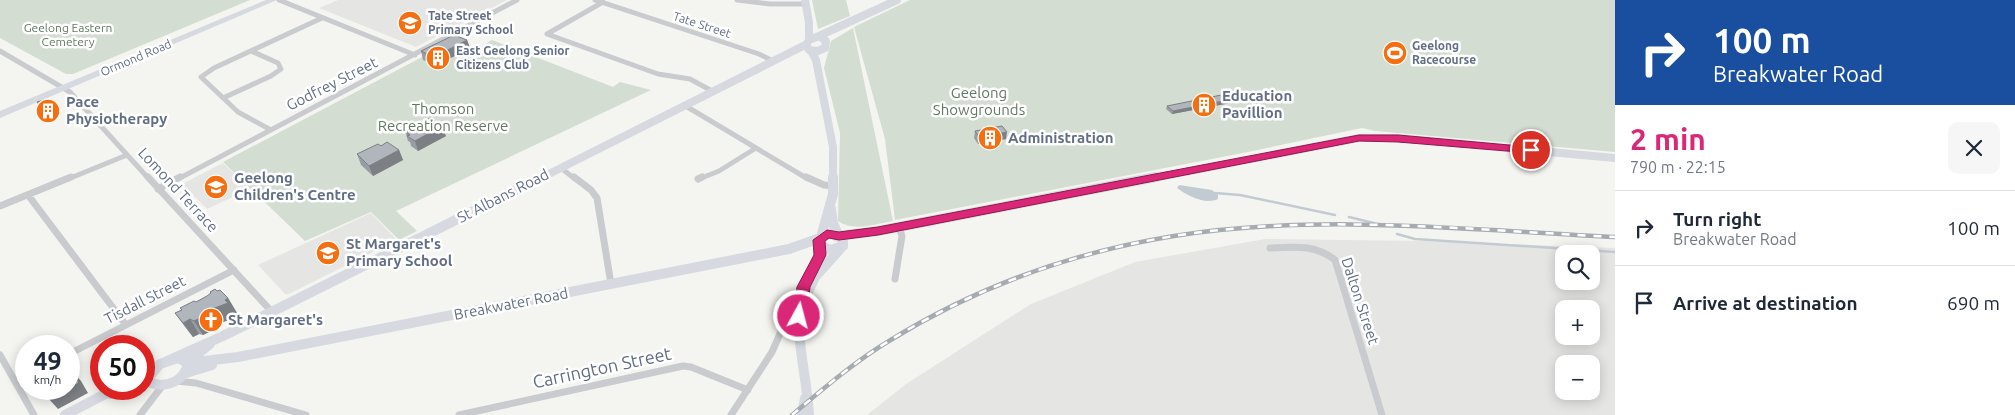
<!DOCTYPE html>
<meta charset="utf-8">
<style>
body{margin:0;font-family:Ubuntu,sans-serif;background:#f6f6f7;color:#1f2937;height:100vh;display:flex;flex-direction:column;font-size:19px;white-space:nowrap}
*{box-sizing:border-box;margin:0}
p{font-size:16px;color:#747a83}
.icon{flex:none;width:28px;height:28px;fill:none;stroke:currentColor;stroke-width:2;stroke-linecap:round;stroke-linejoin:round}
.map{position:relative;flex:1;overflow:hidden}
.sheet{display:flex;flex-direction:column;background:#fff;width:400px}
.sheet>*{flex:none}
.banner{background:#1a4fa0;color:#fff;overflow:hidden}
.fabs{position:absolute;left:1555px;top:245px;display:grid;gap:10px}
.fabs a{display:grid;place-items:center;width:45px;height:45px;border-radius:10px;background:#fff;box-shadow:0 2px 12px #0003;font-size:25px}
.speed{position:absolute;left:15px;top:335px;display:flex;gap:10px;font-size:25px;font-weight:700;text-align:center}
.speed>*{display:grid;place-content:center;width:65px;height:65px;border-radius:50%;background:#fff;box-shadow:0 2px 12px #0003;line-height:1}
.speed small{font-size:12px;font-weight:400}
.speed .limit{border:8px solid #d22;background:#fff;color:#111}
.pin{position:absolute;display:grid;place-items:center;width:42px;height:42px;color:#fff;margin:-21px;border:2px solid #fff;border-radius:50%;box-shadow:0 1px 5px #0007}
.me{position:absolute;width:55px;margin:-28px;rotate:7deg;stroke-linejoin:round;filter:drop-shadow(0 0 4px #0008)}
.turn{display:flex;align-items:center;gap:18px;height:105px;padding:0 15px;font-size:22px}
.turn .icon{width:65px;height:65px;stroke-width:2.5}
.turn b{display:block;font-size:35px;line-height:42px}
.round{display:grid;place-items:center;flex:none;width:52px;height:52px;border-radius:10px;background:#f6f6f7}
.summary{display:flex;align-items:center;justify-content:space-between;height:85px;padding:0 15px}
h1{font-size:30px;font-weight:700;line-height:38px;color:#db2777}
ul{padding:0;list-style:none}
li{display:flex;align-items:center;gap:15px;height:75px;padding:0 15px;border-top:1px solid #e0e1e3}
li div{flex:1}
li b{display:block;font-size:19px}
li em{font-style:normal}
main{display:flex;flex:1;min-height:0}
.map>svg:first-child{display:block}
.built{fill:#e5e6e4;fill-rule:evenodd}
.green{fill:#d4ddd1}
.water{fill:#c3cbd2}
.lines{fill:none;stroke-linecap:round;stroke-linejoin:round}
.stream{stroke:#c3cbd2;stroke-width:2.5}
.street-far1{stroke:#c9cbcf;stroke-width:5}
.street{stroke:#c9cbcf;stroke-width:7}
.secondary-far1{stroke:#d6d9df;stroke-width:8}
.secondary{stroke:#d6d9df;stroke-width:10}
.highway{fill:#d6d9df;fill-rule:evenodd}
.rail-casing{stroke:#a6aab1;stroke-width:4.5}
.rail{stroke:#fff;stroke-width:2.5;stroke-dasharray:8;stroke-linecap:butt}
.wall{fill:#989da3}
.shaded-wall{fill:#7c7f84}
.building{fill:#b1b6bd;stroke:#7c7f84}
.route{fill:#db2777;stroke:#8e194d}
.labels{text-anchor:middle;stroke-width:5;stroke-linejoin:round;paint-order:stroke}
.far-poi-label{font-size:12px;font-weight:bold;fill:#616e85;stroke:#fff;text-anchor:start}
.far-street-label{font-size:12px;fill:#616e85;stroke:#fff}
.far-park-label{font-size:12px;fill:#617b60;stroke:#fff}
.street-label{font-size:15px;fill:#616e85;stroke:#fff}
.park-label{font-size:15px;fill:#617b60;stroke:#fff}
.poi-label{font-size:15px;font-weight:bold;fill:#616e85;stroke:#fff;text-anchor:start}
.near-street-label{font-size:18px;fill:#616e85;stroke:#fff}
</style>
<main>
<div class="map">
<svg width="1615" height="415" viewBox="0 0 1615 415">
<rect width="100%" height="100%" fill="#f4f5f0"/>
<path class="built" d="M338,0H507L416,47L319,8Z
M223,163L250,189L207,209L182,184Z
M371,213L397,240L289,294H285L258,265Z
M1265,239L1422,241L1615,248V415H867L906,384L1031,304L1135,262ZM1564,254H1591V281H1564ZM1564,309H1591V336H1564ZM1564,364H1591V391H1564Z"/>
<path class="green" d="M0,0H250L73,74H66L0,38Z
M812,0H846L850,16L818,29Z
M910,0H1615V152L1375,131L1362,128L1248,152L895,220L885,139L854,27Z
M853,28L893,221C875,224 854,232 838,221L840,133L824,68L831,41Z
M492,40L613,87L620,82L651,90L396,211L417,231L399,240L371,212L305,241L223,162L441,47L464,56Z"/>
<path class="water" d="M1179,185L1212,190L1218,195V199C1205,205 1188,196 1177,188Z"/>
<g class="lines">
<path class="stream" d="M1215,193L1240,195L1335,215
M1349,217L1382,225
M1397,234L1415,239L1615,252"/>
<path class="street-far1" d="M279,0L415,55
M595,0L759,54L773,61
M737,0L770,4H806
M547,34L658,74L690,79L712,91
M547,34L603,2
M0,51L70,92L149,179
M223,98L271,76L281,69L278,63L251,51
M684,105L808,179
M271,130L238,112L201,77L214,68L322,18
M561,168L575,179
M68,179L127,155
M178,179L517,0
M699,179L719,171L756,148"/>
<path class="street" d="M148,177L272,312
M574,177L591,190L597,198L611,284
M806,177L824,185L833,186
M698,179L702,177
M158,189L180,177
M28,195L126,325
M0,206L71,177
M1270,248C1294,247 1315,244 1335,260L1382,415
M895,279L902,236L899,227
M69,354L234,270
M0,355L34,415
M15,381L26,376
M176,381L196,383L306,415
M140,415L163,385
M459,415L683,366L691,367L748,390
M731,415L772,352L783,327"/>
<path class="secondary-far1" d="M805,0L809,23V40
M819,36L897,0
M819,36L826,41L825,48L818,51L809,50L806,45L809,40Z
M811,51L816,60L833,147V179
M539,179L807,44
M1149,179L1359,138H1398L1615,158"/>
<path class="secondary" d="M831,209L833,223L838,235
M831,234L843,239V246L831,250L819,245L821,237Z
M839,236L878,231L1156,177
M821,237L833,194V177
M804,300L815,277L841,248
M178,358L188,363C185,381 167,388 151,383L149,377L160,364Z
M167,361L223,336L542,177
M188,362L210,344
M188,363L238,357L789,249L820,238
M186,373L212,365
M110,394L128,389
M65,415L115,389
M802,415L805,398
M809,415C807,377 795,338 800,300C803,281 817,266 821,247"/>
<path class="highway" d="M266,0H277L0,118V111Z"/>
<g class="rail-casing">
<path id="rail" d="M792,415C823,389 854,362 889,341C976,287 1074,252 1174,236C1318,213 1470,230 1615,237"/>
</g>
<use href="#rail" class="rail"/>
</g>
<path class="wall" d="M467,40L470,48L443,62L438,60L432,63L423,60L421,51Z
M1241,101L1172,114L1166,109L1167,106Z
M405,131L446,136L418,151L411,146L410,142L408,141Z
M975,131L1006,139L978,144L974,138Z
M381,146L399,150L403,160L373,176L361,165L357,154Z
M217,291L228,298L237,313L235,314L236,317L213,326V330L203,335L199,334L193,337L185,327L175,313Z"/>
<path class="shaded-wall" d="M467,40L470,48L443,62L440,54Z
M435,52L438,60L432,63L429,55Z
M1243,97L1241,101L1172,114L1173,111Z
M48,105L52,111L46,114L41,107Z
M442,126L446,136L418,151L415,141Z
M1007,132L1006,139L978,144L979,137Z
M399,150L403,160L373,176L369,166Z
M228,298L237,313L235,314L236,317L213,326V330L203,335L194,321L204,312Z
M190,319L199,334L193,337L183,323Z
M72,371L81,381L88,393L58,409L49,399L69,389Z"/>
<path class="building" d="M454,35L467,40L440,54L435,52L429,55L421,51Z
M1236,92L1243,97L1173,111L1167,106Z
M44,100L48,105L41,107L37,102Z
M430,118L442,126L415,141L407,136L410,135L405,131Z
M1002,126L1007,132L979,137L975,131Z
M387,142L399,150L369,166L357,154L378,144L381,146Z
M215,289L217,291L220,290L228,298L225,300L228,303L204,312V316L194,321L190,319L183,323L175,313L182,310L180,308L194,301L196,302L207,296L211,293L210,292Z
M72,371L79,383L69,388V372Z
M44,389H68L49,399Z"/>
<path class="route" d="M1359,135H1398L1531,147L1536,150L1531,153L1398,142L1359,141L878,235L839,240L829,238L825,241L826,255L810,287L806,316L804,319H795L793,316L797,287L814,255L813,240L827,230L839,232L878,227Z"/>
<defs>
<g id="school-disc" transform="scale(1.25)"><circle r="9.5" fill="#f56e10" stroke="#fff"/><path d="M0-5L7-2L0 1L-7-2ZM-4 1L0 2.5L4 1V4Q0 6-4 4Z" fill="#fff"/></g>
<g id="stadium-disc" transform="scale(1.25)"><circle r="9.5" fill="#f56e10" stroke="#fff"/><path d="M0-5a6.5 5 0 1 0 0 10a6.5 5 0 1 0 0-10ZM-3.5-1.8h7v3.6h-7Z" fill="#fff"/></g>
<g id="building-disc" transform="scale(1.25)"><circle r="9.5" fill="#f56e10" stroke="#fff"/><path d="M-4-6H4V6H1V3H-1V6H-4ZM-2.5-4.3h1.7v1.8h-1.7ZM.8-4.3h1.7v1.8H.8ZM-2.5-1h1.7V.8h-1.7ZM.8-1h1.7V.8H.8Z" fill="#fff"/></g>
<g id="church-disc" transform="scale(1.25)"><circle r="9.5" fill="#f56e10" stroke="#fff"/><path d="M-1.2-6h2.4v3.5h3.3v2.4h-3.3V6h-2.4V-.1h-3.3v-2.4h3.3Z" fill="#fff"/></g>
</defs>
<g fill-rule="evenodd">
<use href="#school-disc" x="410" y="23"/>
<use href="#stadium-disc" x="1395" y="53"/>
<use href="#building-disc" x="438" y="58"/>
<use href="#building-disc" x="1204" y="105"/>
<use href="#building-disc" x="48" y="111"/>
<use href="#building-disc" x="990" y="138"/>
<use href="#school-disc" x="216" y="187"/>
<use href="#school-disc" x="328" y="253"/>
<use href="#church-disc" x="211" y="320"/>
</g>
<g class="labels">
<g class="far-poi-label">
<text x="428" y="20">Tate Street<tspan x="428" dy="14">Primary School</tspan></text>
<text x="1412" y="50">Geelong<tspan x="1412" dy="14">Racecourse</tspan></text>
<text x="456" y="55">East Geelong Senior<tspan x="456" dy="14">Citizens Club</tspan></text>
</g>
<g class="far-street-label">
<text transform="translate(702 25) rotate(18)" y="4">Tate Street</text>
<text transform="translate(136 58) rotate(-23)" y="4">Ormond Road</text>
</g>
<g class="far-park-label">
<text x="68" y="32">Geelong Eastern<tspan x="68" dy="14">Cemetery</tspan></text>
</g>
<g class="street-label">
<text transform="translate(332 84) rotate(-27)" y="5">Godfrey Street</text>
<text transform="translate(178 190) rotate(47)" y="5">Lomond Terrace</text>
<text transform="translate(503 196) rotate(-27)" y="5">St Albans Road</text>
<text transform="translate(145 300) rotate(-27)" y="5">Tisdall Street</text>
<text transform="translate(1360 301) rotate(72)" y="5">Dalton Street</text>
<text transform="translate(511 304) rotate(-11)" y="5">Breakwater Road</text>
</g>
<g class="park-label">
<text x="979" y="98">Geelong<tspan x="979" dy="17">Showgrounds</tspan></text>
<text x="443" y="114">Thomson<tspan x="443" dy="17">Recreation Reserve</tspan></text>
</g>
<g class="poi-label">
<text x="1222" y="101">Education<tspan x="1222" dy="17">Pavillion</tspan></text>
<text x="66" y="107">Pace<tspan x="66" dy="17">Physiotherapy</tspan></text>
<text x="1008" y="143">Administration</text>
<text x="234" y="183">Geelong<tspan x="234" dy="17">Children's Centre</tspan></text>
<text x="346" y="249">St Margaret's<tspan x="346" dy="17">Primary School</tspan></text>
<text x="228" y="325">St Margaret's</text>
</g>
<g class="near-street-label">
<text transform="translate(602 368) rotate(-12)" y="6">Carrington Street</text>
</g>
</g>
</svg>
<div class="fabs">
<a><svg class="icon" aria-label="search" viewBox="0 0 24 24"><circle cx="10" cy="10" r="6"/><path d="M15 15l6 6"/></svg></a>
<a>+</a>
<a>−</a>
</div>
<div class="speed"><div>49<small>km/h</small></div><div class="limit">50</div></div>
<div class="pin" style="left:1531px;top:150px;background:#d93025"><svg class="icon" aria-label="arrive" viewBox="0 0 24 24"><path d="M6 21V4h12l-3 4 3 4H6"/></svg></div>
<svg class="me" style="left:799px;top:316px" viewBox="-20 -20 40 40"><circle r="17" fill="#db2777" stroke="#fff" stroke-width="3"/><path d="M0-11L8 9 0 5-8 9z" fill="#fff"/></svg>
</div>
<section class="sheet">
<div class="banner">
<div class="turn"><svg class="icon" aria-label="right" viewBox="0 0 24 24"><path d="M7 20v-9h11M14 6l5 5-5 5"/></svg><div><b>100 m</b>Breakwater Road</div></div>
</div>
<div class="summary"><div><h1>2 min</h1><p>790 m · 22:15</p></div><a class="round"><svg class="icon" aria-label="close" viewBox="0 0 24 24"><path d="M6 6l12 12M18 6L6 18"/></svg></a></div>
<ul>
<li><svg class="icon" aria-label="right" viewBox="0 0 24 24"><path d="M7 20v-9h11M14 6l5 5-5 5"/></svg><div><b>Turn right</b><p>Breakwater Road</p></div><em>100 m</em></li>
<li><svg class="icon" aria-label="arrive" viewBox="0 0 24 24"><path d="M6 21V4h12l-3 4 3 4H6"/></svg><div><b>Arrive at destination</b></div><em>690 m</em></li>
</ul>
</section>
</main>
